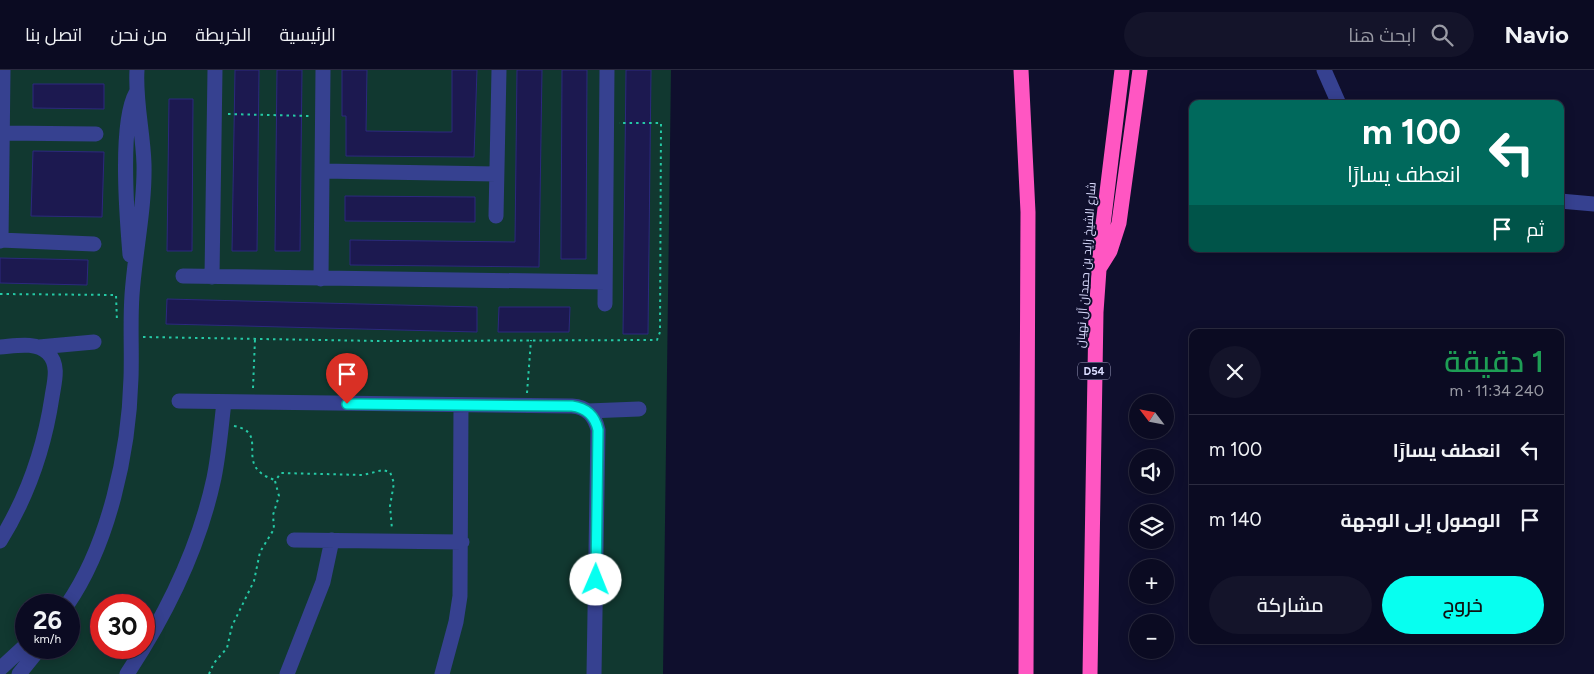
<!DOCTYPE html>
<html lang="ar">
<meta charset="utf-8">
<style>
body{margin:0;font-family:Figtree,Cairo,sans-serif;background:#14142a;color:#f1f3f6;direction:rtl;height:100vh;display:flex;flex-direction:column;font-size:19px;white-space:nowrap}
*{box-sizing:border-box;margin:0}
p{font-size:16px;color:#9a9ba5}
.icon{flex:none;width:28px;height:28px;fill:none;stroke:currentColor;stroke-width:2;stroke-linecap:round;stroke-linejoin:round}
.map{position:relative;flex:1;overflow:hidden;direction:ltr}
.drawer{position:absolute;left:1189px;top:259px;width:375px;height:315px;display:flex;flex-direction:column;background:#0b0b22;border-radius:10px;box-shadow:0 2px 12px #0003,0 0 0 1px #2b2b40;direction:rtl}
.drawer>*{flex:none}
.banner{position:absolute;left:1189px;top:30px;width:375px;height:152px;border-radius:10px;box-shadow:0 2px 12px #0003,0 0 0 1px #2b2b40;direction:rtl;background:#00695c;color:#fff;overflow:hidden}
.needle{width:32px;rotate:302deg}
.buttons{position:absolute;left:1129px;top:324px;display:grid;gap:10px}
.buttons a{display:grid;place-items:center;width:45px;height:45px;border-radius:50%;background:#0b0b22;box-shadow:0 2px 12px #0003,0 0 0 1px #2b2b40;font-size:25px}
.speed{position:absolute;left:15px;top:524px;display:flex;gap:10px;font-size:25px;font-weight:700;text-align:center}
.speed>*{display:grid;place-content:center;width:65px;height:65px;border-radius:50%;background:#0b0b22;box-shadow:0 2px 12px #0003,0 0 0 1px #2b2b40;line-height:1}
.speed small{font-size:12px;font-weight:400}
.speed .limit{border:8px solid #d22;background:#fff;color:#111}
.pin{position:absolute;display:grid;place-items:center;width:42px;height:42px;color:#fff;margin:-51px -21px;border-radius:50% 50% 50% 0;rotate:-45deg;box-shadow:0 0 5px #0007}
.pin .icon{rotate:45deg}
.me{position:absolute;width:55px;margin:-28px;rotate:1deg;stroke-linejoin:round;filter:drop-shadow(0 0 4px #0008)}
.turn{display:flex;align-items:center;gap:18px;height:105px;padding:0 20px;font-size:22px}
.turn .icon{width:65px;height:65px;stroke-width:2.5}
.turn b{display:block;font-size:35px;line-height:42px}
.then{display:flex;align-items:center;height:48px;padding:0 20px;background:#0003;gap:10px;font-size:19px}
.round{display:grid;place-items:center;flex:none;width:52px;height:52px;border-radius:26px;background:#14142a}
.summary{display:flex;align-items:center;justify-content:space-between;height:85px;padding:0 20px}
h1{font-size:30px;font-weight:600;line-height:38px;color:#1e9e55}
.button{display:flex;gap:10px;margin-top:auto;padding:10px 20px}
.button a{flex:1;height:58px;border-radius:30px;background:#07fff0;color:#111;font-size:20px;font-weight:600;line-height:58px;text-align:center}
.button a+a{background:#14142a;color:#f1f3f6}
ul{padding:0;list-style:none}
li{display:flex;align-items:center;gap:15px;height:70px;padding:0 20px;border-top:1px solid #2b2b40}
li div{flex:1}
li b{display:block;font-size:19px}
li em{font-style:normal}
header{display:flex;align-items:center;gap:30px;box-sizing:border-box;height:70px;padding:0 25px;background:#0b0b22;border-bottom:1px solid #2b2b40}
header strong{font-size:24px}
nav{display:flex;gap:28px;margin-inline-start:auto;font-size:18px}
.search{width:350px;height:45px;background:#14142a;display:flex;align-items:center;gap:12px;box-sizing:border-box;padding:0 18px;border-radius:28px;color:#9a9ba5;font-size:19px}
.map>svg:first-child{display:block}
.green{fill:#113830;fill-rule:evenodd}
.building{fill:#1c1950;stroke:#2c297e}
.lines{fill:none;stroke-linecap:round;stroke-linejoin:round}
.path{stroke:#25c9a5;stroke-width:2;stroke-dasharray:2.5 4;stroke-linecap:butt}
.minor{stroke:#364190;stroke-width:15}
.highway{stroke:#ff56c2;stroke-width:15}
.route-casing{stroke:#05a69c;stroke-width:12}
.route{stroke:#07fff0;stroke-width:9}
.labels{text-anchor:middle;stroke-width:4;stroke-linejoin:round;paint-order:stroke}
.shield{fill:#0f0f2d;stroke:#9e9fc0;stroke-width:1}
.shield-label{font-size:11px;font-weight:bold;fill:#dbddff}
.street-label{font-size:12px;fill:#dbddff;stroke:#0f0f2d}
</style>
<header>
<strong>Navio</strong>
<div class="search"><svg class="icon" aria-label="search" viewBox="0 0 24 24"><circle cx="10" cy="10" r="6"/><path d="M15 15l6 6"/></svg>ابحث هنا</div>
<nav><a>الرئيسية</a><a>الخريطة</a><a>من نحن</a><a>اتصل بنا</a></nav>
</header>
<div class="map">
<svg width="1594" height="604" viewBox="0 0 1594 604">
<rect width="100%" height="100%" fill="#0f0f2d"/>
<path class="green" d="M0,0H671L663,604H0ZM26,535H69V578H26ZM101,535H144V578H101Z"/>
<path class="building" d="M235,0H259L257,181H232Z
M277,0H302L300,181H275Z
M342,0H367L366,61L438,62H452V0H477L474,87L346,86V46H342Z
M517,0H542L539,197L350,195V170L515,172Z
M562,0H587L586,189H561Z
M626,0H651L648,264H623Z
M33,14H104V39L33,38Z
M169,29H193L192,181H167Z
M33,81L104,82L102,147L31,146Z
M345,126L475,127V152L345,151Z
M0,188L88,190L87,215L0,213Z
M167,229L477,237V262L166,254Z
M499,237H570L569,262H498Z"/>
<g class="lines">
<path class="path" d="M228,44L310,46
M0,224L116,225L117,252
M143,267L380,271L657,270L660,262L661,53H619
M253,318L255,269
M527,323L531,270
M234,356C272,363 231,396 275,410
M209,604L214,593L227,578L232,556L254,511L260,482L274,459L273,445L279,426L275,411L281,403L363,405L383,400L390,402L394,413L390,436L392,459"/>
<path class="minor" d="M1324,0L1339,34
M3,63L96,64
M322,101L496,104
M1560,131L1594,134
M496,146L499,0
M0,170L94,174
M1,171L3,0
M130,185C127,149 119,53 136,23
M183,206L605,212
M212,207L215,0
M321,209L323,0
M605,234L607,0
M0,277C15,276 36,271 48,283C60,295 54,313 52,327C44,380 28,426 0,471
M39,277L94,272
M179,331L572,336C587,337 595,346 598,360L594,604
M588,341L639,339
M294,470L462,472
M67,535C109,474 129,382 131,308C132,281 130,253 132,225C135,181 145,138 144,94C143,62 135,31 137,0
M0,599L26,575
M19,604L40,578
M127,604C166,545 199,478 214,408C219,383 221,358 224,332
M287,604L323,512L332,470
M442,604L456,552L460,526L461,335"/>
<path class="highway" d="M1021,0L1028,142L1026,604
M1100,197L1110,181L1119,153L1140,0
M1090,604L1096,242L1101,171L1122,0"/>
</g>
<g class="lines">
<g class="route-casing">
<path id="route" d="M347,334L572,336C587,338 595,346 598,360L596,510"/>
</g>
<use href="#route" class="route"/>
</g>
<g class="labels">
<rect class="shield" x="1078" y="292.5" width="32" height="17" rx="4"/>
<g class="shield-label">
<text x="1094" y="305">D54</text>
</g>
<g class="street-label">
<text transform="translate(1086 195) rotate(-86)" y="4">شارع الشيخ زايد بن حمدان آل نهيان</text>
</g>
</g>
</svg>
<div class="buttons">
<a><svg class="needle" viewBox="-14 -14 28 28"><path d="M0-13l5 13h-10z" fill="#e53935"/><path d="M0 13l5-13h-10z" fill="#9a9ba5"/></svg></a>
<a><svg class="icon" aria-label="sound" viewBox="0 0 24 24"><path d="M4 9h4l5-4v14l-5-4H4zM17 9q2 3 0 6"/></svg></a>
<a><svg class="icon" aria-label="layers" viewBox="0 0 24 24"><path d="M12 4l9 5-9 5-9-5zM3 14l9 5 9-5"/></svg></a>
<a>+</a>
<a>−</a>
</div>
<div class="speed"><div>26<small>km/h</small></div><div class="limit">30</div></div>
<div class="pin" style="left:347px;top:334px;background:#d93025"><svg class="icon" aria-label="arrive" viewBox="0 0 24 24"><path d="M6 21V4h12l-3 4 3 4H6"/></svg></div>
<svg class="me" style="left:596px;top:510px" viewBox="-20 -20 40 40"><circle r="19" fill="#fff"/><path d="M0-13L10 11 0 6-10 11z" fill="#07fff0"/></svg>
<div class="banner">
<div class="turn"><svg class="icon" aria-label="left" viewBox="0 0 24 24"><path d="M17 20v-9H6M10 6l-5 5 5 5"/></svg><div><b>100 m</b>انعطف يسارًا</div></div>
<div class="then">ثم<svg class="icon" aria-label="arrive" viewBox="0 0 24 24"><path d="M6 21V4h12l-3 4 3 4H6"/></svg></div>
</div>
<section class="drawer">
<div class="summary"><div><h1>1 دقيقة</h1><p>240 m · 11:34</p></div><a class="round"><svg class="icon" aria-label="close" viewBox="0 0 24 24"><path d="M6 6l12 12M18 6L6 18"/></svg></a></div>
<ul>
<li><svg class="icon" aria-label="left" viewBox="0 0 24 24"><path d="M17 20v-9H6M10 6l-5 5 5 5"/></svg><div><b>انعطف يسارًا</b></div><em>100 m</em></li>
<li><svg class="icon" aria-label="arrive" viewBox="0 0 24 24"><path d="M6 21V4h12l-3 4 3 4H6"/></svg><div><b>الوصول إلى الوجهة</b></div><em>140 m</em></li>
</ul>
<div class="button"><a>خروج</a><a>مشاركة</a></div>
</section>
</div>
